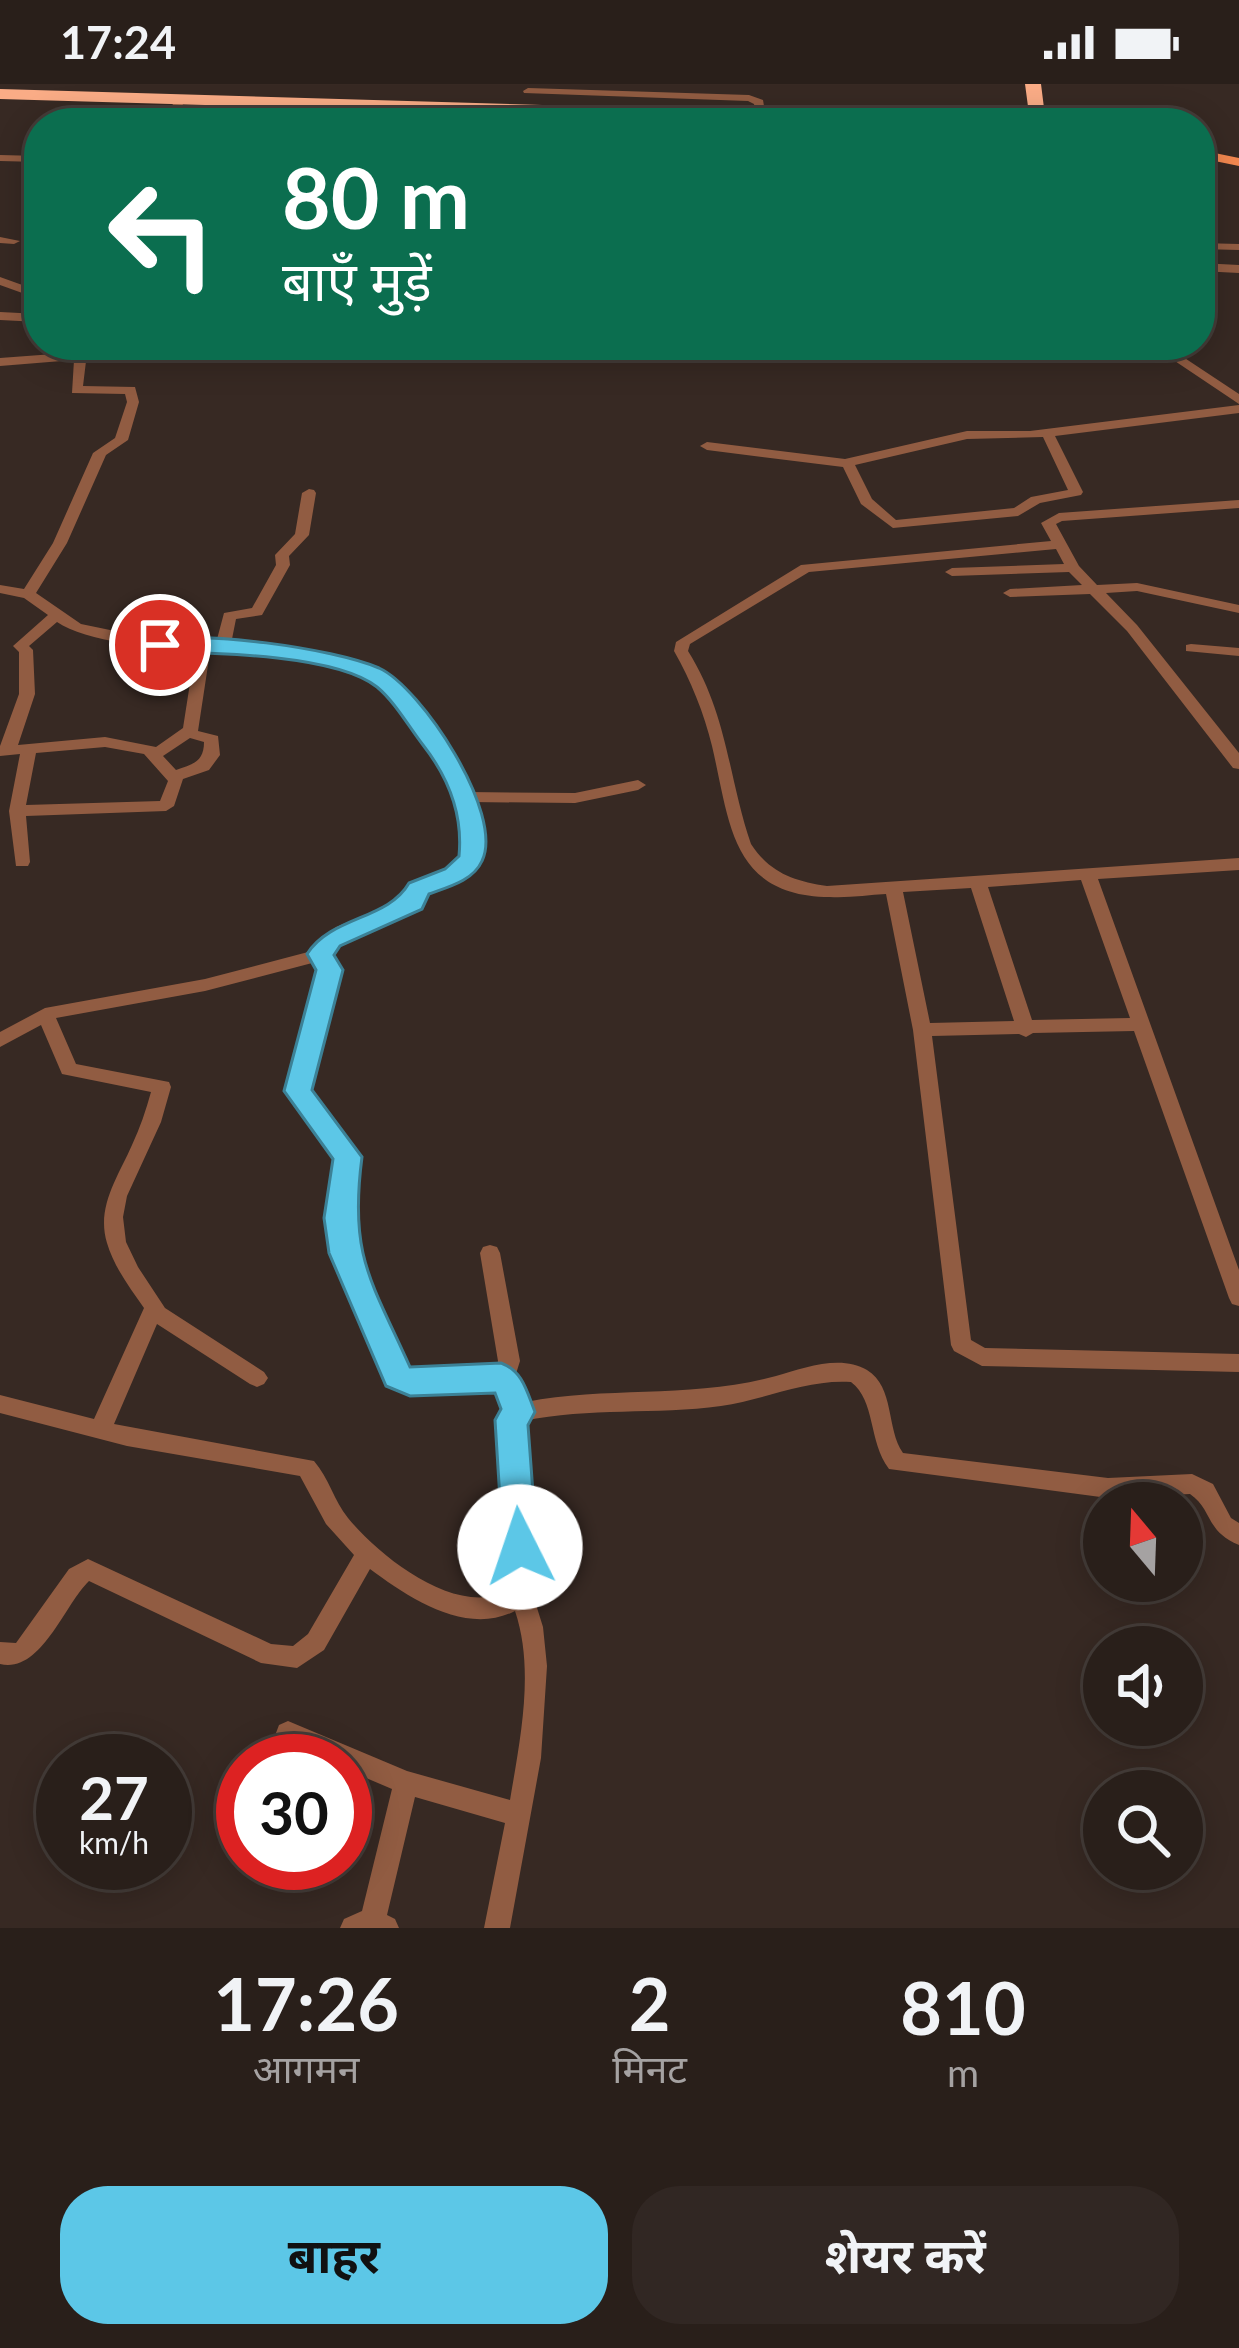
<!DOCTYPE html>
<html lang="hi">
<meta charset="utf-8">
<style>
body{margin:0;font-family:Lato,"Noto Sans Devanagari",sans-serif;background:#312723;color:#f1f3f6;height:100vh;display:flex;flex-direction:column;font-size:45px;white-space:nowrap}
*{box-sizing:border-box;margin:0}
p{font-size:39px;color:#a5a2a2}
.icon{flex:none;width:66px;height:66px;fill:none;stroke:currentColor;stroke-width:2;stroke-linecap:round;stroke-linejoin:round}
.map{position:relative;height:1844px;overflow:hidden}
.details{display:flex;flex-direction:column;background:#291f1a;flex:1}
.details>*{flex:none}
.banner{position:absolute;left:24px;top:24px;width:1191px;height:252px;border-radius:48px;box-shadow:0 6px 30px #0003,0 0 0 3px #453d39;background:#0b6e4f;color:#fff;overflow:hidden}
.needle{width:78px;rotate:341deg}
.buttons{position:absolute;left:1083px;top:1398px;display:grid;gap:24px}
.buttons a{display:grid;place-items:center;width:120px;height:120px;border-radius:50%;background:#291f1a;box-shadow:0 6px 30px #0003,0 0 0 3px #453d39;font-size:60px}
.speed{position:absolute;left:36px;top:1650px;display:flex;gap:24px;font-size:60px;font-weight:700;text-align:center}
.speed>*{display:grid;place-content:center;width:156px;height:156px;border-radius:50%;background:#291f1a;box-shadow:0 6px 30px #0003,0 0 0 3px #453d39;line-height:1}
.speed small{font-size:30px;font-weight:400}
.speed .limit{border:18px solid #d22;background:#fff;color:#111}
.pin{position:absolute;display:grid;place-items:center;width:102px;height:102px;color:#fff;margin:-51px;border:6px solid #fff;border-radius:50%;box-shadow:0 3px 12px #0007}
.me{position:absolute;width:132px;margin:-66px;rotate:356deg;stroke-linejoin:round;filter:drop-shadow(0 0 9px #0008)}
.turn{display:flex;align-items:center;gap:42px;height:252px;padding:0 60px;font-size:54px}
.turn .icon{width:156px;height:156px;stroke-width:2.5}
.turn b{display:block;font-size:84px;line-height:102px}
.eta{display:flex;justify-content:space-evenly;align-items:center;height:204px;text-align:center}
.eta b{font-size:72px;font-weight:700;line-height:84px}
.primary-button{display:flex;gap:24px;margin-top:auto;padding:24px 60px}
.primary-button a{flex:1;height:138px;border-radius:48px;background:#5cc7e7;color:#111;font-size:48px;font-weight:700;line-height:138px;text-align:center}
.primary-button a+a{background:#312723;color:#f1f3f6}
.status{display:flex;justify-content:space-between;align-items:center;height:84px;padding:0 60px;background:#291f1a;direction:ltr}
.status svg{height:33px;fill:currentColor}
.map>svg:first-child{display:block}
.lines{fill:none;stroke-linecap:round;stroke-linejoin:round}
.minor{fill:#915c42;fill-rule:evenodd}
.major{fill:#f38850;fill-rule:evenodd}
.highway{fill:#faac86;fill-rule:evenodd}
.route{fill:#5cc7e7;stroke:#3c8196;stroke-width:3}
</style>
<div class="status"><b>17:24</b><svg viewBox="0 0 49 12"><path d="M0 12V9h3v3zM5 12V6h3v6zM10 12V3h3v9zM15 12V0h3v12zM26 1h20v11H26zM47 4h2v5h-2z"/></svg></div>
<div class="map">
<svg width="1239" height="1844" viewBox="0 0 1239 1844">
<rect width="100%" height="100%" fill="#372923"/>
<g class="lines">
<path class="minor" d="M528,4L749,11L763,16L766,34L757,36L754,20L748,17L524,9L523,7Z
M177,13L186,15L172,39H162Z
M227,15L236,17L224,39H214Z
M449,34L537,36L542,39H445V35Z
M0,71L39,72V78L0,77Z
M31,100L39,101V107L27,105V101Z
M0,153L20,157L14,160L0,159Z
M1200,159L1239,160V166L1200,165Z
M1200,179L1239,181V189L1200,187Z
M0,193L39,207V215L0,201Z
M0,228L39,230V238L0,236Z
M84,261H100L87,269L83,302L135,303L139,318L128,356L106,371L67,459L36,509L81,540L168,558L216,559L224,529L252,524L276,481L275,471L295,450L302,409L309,405L314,406L316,409L309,451L289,472L290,481L262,531L236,535L231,560L275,562L375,586L394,598L452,667L467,708L575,709L638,696L646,701L638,706L575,719L471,718L484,758L471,788L425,808L419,822L348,851L328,869L339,886L308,1006L357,1073L349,1134L354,1169L408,1286L496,1284L498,1277L480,1169L483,1163L490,1161L497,1163L500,1169L520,1277L515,1293L526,1318C609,1302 694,1315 776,1292C803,1284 841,1270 867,1286C895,1303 886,1345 903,1369L1108,1394L1192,1390L1213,1400L1231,1434L1239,1439V1461C1205,1447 1213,1426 1190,1410L1108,1414L889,1385C868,1357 876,1317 851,1298C806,1295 764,1316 721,1322C656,1331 589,1323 524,1337L533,1511L543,1543L547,1582L541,1674L510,1844H484L505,1739L415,1713L387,1831L395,1835L399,1844H340L344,1835L362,1827L392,1705L345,1685V1677H326L279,1657L276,1649L279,1641L288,1637L407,1687L510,1716C520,1656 535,1586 515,1527C466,1552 409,1514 370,1485L324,1566L297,1584L261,1579L89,1497C64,1521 41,1590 0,1580V1558L16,1559L69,1485L88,1475L271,1560L293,1562L308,1550L354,1471L326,1440L300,1392L127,1362L0,1329V1311L94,1335L144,1224C130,1204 114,1183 107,1159C96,1123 118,1093 132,1061C140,1044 146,1026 151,1008L62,990L41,941L0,963V948L45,924L205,895L308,868L336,843L406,814L412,801L458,781L468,758L438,671L384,604L365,592L275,570L210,568L198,647L218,652L220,671L209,686L183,695L174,722L166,727L26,732L30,778L28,782H16L9,727L20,670L0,672V662L19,610V568L13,562L48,531L24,514L0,509V501L24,505L53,459L93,369L115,354L127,318L125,310L72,309L74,276L0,282V274L67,269ZM57,538C85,557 159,566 195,567L183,644L156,663L105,653L18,661L35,610L33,566L29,562ZM190,654L204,658C204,678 193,680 176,686L163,672ZM105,663L144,670L168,697L160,717L26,721L36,669ZM316,878L321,886L289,1007L337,1074L329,1134L334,1169L394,1301L401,1304L497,1302L506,1323L502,1330L509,1506C458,1535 380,1473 348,1434C334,1417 329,1394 314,1377L114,1340L157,1240L250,1300L257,1303L264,1300L268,1294L264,1288L165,1224L138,1183L126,1158L123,1133L127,1112L161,1038L171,1003L169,998L76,980L56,934L205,907Z
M1151,261H1165L1239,310V320Z
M1239,321V329L1055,352L1083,408L1081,411L1040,419L1018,432L893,444L861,420L843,383L707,366L700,362L707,358L845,375L967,347H1030ZM1043,353L1068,406L1031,413L1014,424L896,436L872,415L855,381L967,355Z
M1239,416V424L1062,437L1056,440L1079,482L1097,501L1137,499L1239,521V529L1137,507L1106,509L1137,541L1239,669V685L1233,684L1127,547L1090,510L1010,513L1003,509L1010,505L1082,501L1069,488L952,492L945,488L952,484L1064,480L1056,465L809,488L690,560L688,567C728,631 728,693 751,760C770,789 794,797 827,802L1239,774V786L1098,795L1239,1186V1222L1232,1220L1229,1214L1134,947L1033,949L1026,953L1019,950L932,952L971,1256L985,1264L1239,1270V1288L982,1282L954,1267L951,1261L913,946L886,810C868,811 849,814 830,813C730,812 730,738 712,662C704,629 691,597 674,567L676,558L801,481L1051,457L1041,439L1059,429ZM1081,796L1130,934L1032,936L988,803ZM971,804L1014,937L930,939L903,808Z
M1191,560L1239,564V572L1186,567V561Z"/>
<path class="major" d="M1200,66L1239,74V82L1200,74Z"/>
<path class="highway" d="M1025,0H1041L1045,32L1035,39H1015L1029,30Z
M0,5L987,34L995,39H828L0,15Z"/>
</g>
<path class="route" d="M152,557C201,546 332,564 379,584C421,603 505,730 482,777C473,797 448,803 429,810L422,825L340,862L334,871L343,886L312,1006L362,1073C349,1172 371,1196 410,1283L501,1279C523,1287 527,1308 535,1328L528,1341L537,1463L532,1474L520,1479L508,1474L503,1463L495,1336L501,1325L495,1309L410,1312L386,1302L329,1169L324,1134L333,1075L284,1007L316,886L307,870C331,832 388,836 409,799L445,785L459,772C463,731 448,693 423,661C409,643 395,618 377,603C335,570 213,569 160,568L152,566Z"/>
</svg>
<div class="buttons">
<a><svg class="needle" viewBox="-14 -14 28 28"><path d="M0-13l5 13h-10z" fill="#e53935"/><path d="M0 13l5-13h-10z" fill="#a5a2a2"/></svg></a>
<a><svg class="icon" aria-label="sound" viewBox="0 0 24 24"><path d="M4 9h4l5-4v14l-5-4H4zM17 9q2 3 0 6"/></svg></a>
<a><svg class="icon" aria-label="search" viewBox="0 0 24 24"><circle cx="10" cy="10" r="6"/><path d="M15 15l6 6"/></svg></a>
</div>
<div class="speed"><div>27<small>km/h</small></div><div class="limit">30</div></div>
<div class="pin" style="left:160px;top:561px;background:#d93025"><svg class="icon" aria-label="arrive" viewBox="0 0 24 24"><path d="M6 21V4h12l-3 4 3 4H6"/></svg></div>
<svg class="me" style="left:520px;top:1463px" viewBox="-20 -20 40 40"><circle r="19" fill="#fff"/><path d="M0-13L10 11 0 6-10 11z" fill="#5cc7e7"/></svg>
<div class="banner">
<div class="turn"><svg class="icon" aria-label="left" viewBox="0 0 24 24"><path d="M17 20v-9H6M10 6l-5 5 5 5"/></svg><div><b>80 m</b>बाएँ मुड़ें</div></div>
</div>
</div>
<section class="details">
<div class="eta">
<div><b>17:26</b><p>आगमन</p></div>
<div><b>2</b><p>मिनट</p></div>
<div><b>810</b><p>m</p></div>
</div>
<div class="primary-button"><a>बाहर</a><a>शेयर करें</a></div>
</section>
